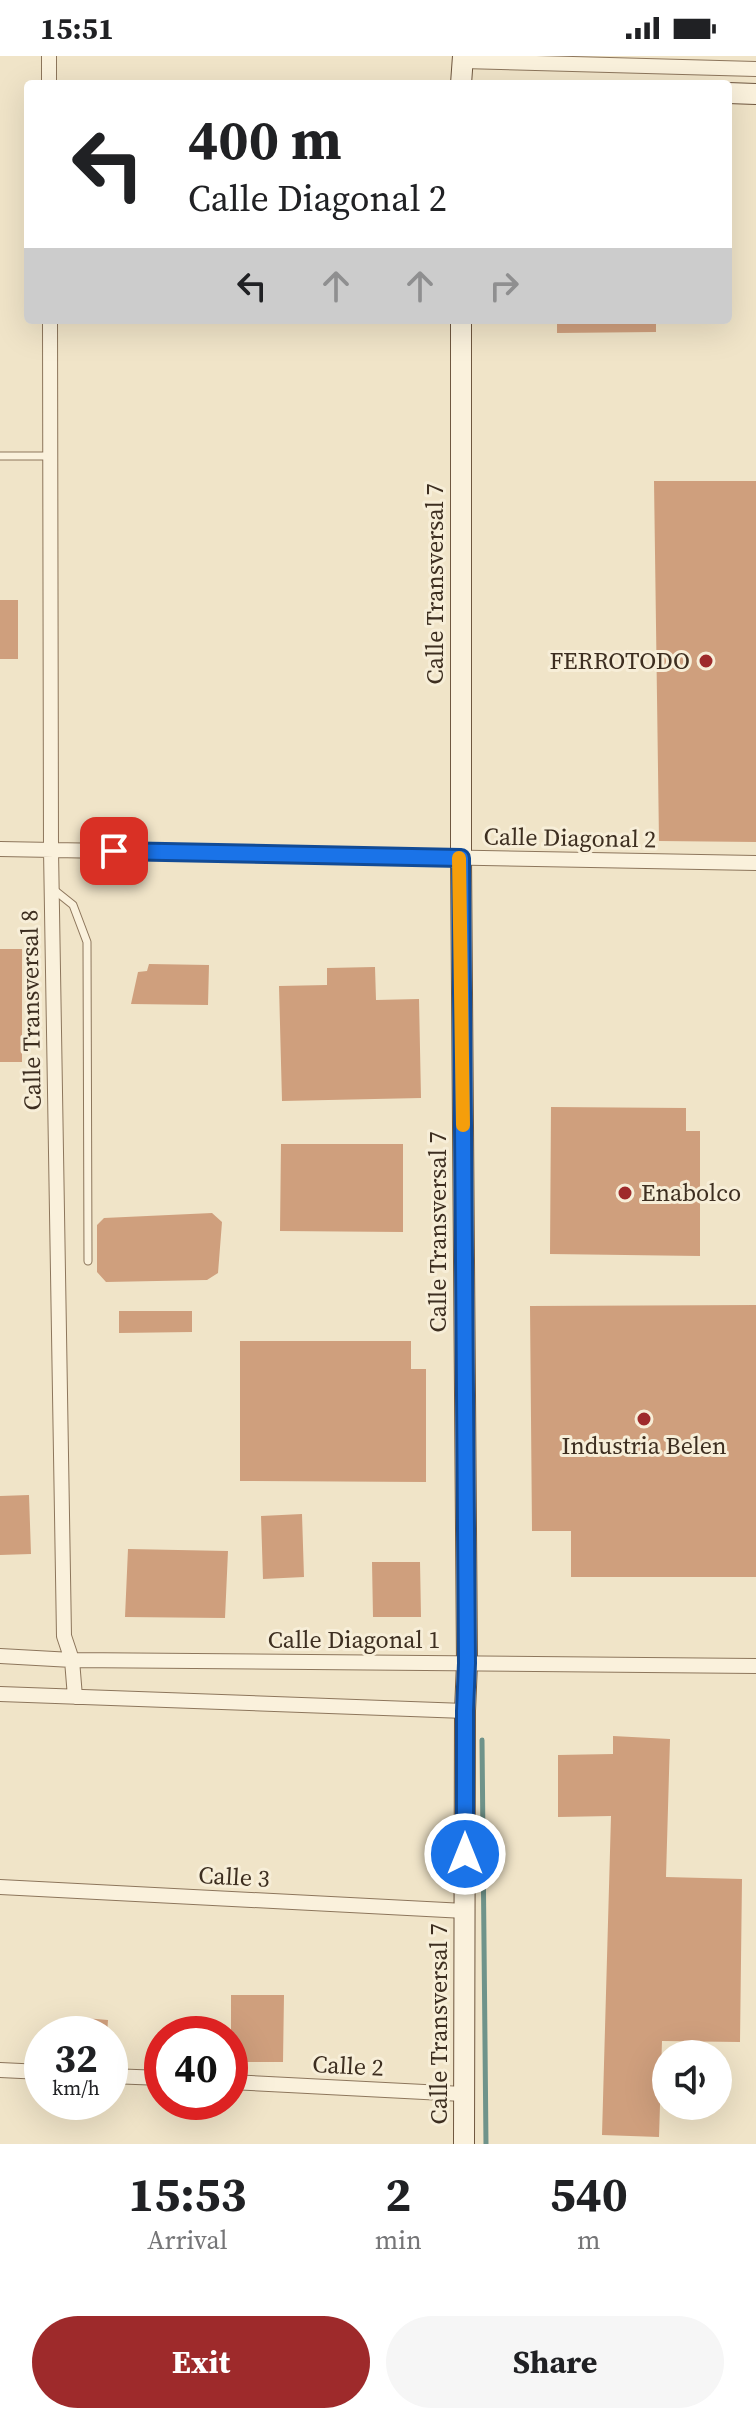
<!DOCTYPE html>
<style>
body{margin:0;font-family:"Source Serif 4",serif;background:#f6f6f6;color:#202124;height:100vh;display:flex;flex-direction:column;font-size:30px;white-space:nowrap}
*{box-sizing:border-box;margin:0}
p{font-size:26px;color:#757577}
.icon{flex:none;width:44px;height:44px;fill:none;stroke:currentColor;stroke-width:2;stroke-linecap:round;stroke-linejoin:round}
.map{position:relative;height:2088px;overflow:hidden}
.drawer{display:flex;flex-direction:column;background:#fff;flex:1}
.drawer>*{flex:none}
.banner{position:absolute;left:24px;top:24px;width:708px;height:244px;border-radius:8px;box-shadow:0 8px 32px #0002;background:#fff;color:#202124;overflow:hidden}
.fabs{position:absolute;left:652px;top:1984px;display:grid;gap:16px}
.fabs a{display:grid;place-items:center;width:80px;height:80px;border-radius:50%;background:#fff;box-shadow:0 8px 32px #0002;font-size:40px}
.speed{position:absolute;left:24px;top:1960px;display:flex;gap:16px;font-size:40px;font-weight:700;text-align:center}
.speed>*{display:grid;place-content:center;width:104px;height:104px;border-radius:50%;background:#fff;box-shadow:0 8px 32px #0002;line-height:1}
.speed small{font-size:20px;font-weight:400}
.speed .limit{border:12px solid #d22;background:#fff;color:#111}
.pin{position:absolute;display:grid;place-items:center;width:68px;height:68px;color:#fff;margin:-34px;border-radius:16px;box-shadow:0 4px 12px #0006}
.me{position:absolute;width:88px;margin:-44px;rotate:0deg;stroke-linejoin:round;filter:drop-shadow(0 0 6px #0008)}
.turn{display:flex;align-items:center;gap:28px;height:168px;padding:0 32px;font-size:36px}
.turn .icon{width:104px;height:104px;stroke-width:2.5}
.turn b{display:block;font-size:56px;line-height:68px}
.lanes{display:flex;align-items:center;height:76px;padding:0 32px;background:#0003;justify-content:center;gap:40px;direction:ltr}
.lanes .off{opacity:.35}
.eta{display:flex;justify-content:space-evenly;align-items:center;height:136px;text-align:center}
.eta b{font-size:48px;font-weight:700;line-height:56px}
.button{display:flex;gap:16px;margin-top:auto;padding:16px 32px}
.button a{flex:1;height:92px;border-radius:48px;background:#9e2a2b;color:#fff;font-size:32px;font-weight:700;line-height:92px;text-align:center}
.button a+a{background:#f6f6f6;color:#202124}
.status{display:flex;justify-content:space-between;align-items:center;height:56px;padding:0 40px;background:#fff;direction:ltr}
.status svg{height:22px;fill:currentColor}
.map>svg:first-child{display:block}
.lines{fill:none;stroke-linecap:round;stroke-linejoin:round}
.stream{stroke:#6f938a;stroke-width:5}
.building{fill:#cf9f7d}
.lane-casing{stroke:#8d765c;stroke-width:9}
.street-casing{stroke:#8d765c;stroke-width:16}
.secondary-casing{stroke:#6f573f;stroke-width:22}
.lane{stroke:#faf1dc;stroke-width:7}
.street{stroke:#faf1dc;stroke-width:14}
.secondary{stroke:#faf1dc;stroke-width:20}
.route-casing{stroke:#114b97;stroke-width:20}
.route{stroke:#1a73e8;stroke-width:14}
.slow{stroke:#f59e0b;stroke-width:14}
.poi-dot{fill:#9e2a2b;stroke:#f7eed8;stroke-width:3}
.labels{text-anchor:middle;stroke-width:6;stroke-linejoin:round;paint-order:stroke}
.street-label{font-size:24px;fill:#3d2e20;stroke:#f7eed8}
.poi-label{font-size:24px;fill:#3d2e20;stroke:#f7eed8;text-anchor:end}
</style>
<div class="status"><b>15:51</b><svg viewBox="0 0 49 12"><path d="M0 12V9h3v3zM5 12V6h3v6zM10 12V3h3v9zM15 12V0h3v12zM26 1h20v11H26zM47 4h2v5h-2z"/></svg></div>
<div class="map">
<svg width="756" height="2088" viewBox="0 0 756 2088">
<rect width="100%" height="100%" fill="#f0e4c8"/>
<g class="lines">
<path class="stream" d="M482,1684L486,2088"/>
</g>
<path class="building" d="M557,264H656V276L557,277Z
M654,425H756V786L659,785Z
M0,544H18V603H0Z
M0,893H22V1006H0Z
M149,908L209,909L208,949L131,948L138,916L147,915Z
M375,911L376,944L419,943L421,1042L282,1045L279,930L327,929V912Z
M551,1051L686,1052V1075H700V1200L550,1198Z
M281,1088H403V1176L280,1175Z
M212,1157L222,1166L218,1217L207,1224L106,1226L97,1216V1169L104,1162Z
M756,1249V1521H571V1475H532L530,1250Z
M119,1255H192V1276L119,1277Z
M240,1285H411V1313H426V1426L240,1425Z
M29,1439L31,1498L0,1499V1440Z
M302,1458L304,1521L263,1523L261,1460Z
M128,1493L228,1495L225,1562L125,1561Z
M372,1506H420L421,1561H373Z
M613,1680L670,1683L666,1821L742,1823L740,1986L662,1985L659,2081L602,2079L611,1760L558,1761V1699L613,1698Z
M231,1939H284L283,2006H231Z
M73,1961L108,1964L107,1978H71Z"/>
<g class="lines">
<g class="lane-casing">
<path id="lane" d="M0,400H50
M53,833L73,849L87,886L88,1205"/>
</g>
<g class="street-casing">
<path id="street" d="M49,0V28
M463,5L756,13
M50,264L51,794L64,1580L72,1604L75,1641
M0,793L756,807
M0,1600L72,1604L756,1610
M0,1638L465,1655
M0,1831L465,1855
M0,2014L42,2016
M110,2020L162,2022
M230,2026L463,2038"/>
</g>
<g class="secondary-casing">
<path id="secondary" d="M461,28L463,0
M728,37L756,38
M461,264V802L467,1607L465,1655L464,2088"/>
</g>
<use href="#lane" class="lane"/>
<use href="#street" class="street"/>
<use href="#secondary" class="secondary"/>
</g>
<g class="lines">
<g class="route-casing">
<path id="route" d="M114,795L461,802L467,1607L465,1655V1798"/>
</g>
<use href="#route" class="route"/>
<path class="slow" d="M459,802L463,1069"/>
</g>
<g class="poi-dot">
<circle cx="706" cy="605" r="8"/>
<circle cx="625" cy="1137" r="8"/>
<circle cx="644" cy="1363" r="8"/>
</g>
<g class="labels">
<g class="street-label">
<text transform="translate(435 528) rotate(-90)" y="8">Calle Transversal 7</text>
<text transform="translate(570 782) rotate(1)" y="8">Calle Diagonal 2</text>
<text transform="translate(31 954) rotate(-91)" y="8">Calle Transversal 8</text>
<text transform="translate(438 1176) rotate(-90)" y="8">Calle Transversal 7</text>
<text x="354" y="1592">Calle Diagonal 1</text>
<text transform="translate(234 1821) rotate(3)" y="8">Calle 3</text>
<text transform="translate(439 1968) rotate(-90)" y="8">Calle Transversal 7</text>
<text transform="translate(348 2010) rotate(3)" y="8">Calle 2</text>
</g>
<g class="poi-label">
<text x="690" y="613">FERROTODO</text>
<text x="641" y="1145" text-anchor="start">Enabolco</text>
<text x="644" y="1398" text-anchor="middle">Industria Belen</text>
</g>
</g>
</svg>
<div class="fabs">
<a><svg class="icon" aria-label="sound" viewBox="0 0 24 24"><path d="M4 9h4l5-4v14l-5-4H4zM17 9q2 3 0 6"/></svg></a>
</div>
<div class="speed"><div>32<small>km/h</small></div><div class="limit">40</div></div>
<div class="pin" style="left:114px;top:795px;background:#d93025"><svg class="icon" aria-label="arrive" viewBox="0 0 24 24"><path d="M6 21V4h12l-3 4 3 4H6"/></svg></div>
<svg class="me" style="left:465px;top:1798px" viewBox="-20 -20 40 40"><circle r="17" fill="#1a73e8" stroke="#fff" stroke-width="3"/><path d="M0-11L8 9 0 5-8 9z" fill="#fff"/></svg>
<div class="banner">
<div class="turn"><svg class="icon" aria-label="left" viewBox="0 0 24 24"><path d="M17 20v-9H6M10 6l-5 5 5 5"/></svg><div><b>400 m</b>Calle Diagonal 2</div></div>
<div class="lanes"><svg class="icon" aria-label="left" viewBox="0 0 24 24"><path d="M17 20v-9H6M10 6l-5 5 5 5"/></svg><svg class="icon off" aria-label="ahead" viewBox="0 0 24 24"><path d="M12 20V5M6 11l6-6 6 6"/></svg><svg class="icon off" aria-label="ahead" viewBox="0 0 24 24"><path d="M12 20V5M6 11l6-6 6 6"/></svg><svg class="icon off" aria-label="right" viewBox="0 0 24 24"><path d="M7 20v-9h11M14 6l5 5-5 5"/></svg></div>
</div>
</div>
<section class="drawer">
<div class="eta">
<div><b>15:53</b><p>Arrival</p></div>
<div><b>2</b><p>min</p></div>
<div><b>540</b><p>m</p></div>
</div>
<div class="button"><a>Exit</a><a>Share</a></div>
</section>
